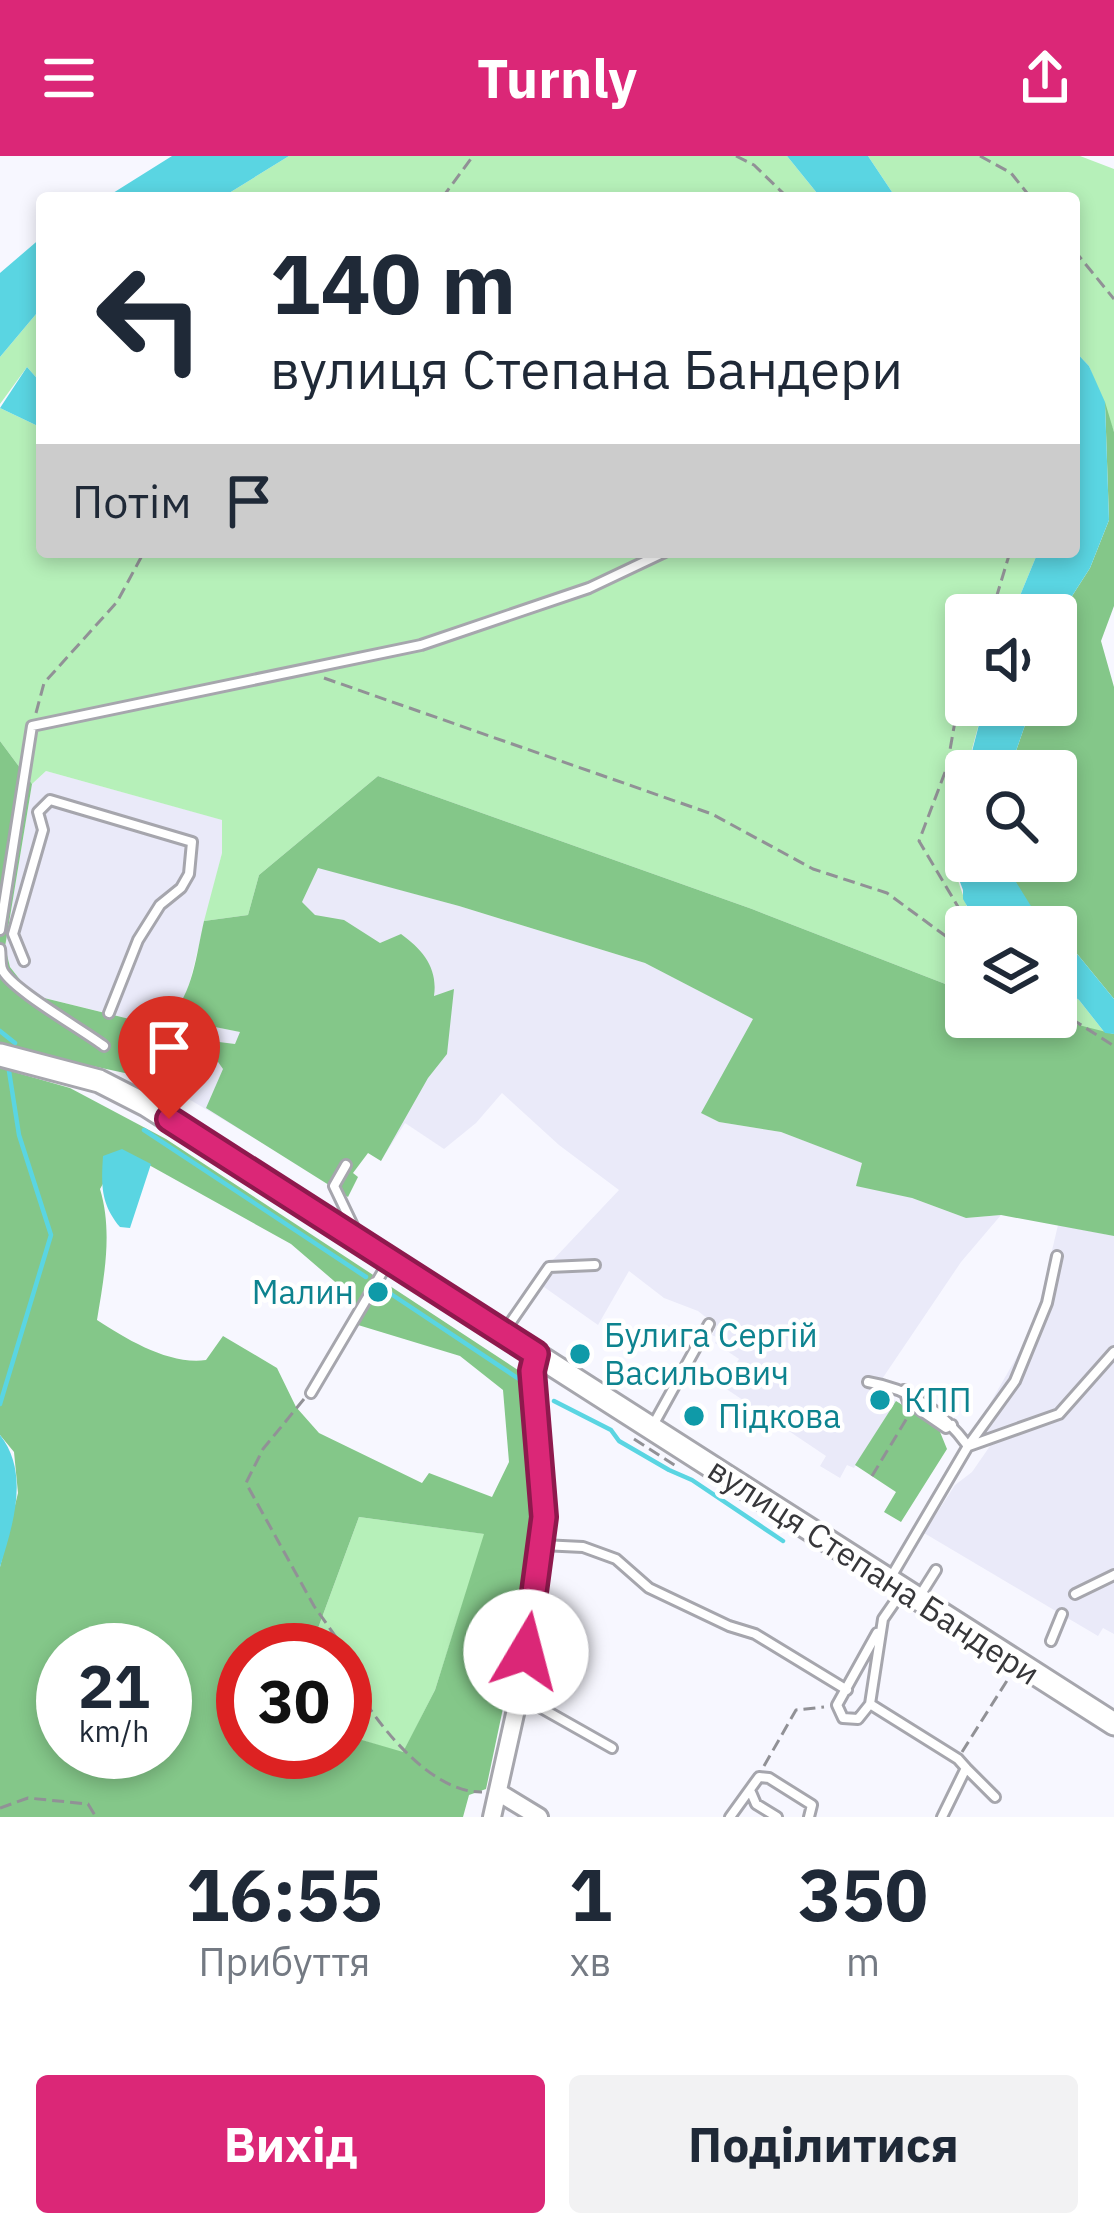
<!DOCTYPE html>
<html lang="uk">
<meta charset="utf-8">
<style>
body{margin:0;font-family:"IBM Plex Sans",sans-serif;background:#f2f2f3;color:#1f2937;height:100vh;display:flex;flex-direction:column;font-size:45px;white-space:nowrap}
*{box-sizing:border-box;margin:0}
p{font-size:39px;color:#747a83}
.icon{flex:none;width:66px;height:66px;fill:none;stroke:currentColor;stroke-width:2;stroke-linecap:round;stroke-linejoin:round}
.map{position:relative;height:1661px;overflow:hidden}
.details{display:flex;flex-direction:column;background:#fff;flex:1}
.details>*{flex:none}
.hud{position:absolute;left:36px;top:36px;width:1044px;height:366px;border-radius:12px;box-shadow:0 6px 18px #0003;background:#fff;color:#1f2937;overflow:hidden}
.fabs{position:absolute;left:945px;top:438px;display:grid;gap:24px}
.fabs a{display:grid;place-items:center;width:132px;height:132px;border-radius:12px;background:#fff;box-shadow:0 6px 18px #0003;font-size:60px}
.speed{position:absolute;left:36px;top:1467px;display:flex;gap:24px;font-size:60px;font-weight:700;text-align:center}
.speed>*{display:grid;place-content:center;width:156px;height:156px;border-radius:50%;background:#fff;box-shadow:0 6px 18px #0003;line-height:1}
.speed small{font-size:30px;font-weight:400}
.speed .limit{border:18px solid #d22;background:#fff;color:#111}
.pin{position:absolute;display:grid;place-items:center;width:102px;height:102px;color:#fff;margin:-123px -51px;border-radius:50% 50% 50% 0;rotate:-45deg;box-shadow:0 0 12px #0007}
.pin .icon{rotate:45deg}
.me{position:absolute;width:132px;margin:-66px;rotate:8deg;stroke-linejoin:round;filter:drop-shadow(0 0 9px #0008)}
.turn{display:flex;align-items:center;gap:42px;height:252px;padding:0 36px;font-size:54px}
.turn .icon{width:156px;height:156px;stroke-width:2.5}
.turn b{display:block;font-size:84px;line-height:102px}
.then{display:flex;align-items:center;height:114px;padding:0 36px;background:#0003;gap:24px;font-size:45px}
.eta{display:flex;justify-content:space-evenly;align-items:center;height:204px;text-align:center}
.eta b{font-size:72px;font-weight:700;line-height:84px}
.primary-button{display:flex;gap:24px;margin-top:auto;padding:24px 36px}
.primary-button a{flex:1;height:138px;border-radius:12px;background:#db2777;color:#fff;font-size:48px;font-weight:700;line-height:138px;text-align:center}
.primary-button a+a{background:#f2f2f3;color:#1f2937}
header{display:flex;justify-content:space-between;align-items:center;height:156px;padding:0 36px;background:#db2777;color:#fff;font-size:54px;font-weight:700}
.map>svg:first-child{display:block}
.built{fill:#eaeaf9}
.green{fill:#b6f0b9}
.forest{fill:#84c789;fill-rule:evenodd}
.water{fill:#5ad5e2}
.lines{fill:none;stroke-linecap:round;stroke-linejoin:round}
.stream{stroke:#5ad5e2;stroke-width:4.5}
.service-casing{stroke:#a6a6ad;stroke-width:14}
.minor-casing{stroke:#a6a6ad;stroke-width:22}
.tertiary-casing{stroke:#a6a6ad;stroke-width:27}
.path{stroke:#919196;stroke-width:3;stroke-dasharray:12 6;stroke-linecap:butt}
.service{stroke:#fff;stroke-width:8}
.minor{stroke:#fff;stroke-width:16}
.tertiary{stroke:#fff;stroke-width:21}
.route-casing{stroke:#8e194d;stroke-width:30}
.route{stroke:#db2777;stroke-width:21}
.culture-dot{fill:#0f9aa8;stroke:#fff;stroke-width:4.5}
.labels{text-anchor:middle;stroke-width:9;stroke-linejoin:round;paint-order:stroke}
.culture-label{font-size:33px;fill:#0d838f;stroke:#fff;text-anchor:start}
.street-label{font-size:33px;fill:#37373a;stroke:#fff}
</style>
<header><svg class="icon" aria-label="menu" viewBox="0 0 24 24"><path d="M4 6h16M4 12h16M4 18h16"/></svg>Turnly<svg class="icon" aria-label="share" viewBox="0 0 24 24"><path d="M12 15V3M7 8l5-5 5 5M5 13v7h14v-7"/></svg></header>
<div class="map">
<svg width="1114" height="1661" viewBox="0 0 1114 1661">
<rect width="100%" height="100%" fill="#f7f7ff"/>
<path class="built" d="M46,615L223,664L222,697L187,837L177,859L159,870L32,839L10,811L5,791L32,628Z
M318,711L459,750L645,807L754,863L702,957L719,966L781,976L863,1007L912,1042L966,1062L1001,1059L961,1106L876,1232L896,1245L854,1312L847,1309L840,1322L820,1310L826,1300L722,1230L739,1203L715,1187L718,1182L712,1179L717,1170L698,1155L664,1142L629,1115L598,1169L534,1124L619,1034L559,989L502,937L476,967L444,993L405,967L381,1005L346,982L321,1022L157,924L180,864L241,876Z
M1058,1069L1114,1080V1478L1103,1472L1098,1480L924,1377L955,1329L972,1316L990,1290L973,1277L1034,1171Z"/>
<path class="green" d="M289,0H787L821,42H221Z
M868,0H1080L1114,13V276L1089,210L1074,194V42H896Z
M42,151V228L27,211L0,248V201Z
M0,252L42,272V396H1038L1012,459H966V549H984L946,689L968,754L979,771H966V836L752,753L378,620L259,719L248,759L204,765L222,697V664L46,615L32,628L0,585Z
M1056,828L1079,844L1105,877L1047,861H1056Z
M359,1361L485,1378L435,1534L403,1597L345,1579V1494H310Z"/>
<path class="forest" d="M1105,246L1114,276V450L1101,485L1114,531V843L1078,799L1056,781V771L1041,769L1003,705H1056V615H1009L1032,549H1056V465L1090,412L1109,364Z
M0,585L32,628L5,791L10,811L32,839L158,870C193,848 195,803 204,765L248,759L259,719L378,620L752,753L966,836V861H1047L1114,878V1080L1001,1059L966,1062L912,1042L856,1030L862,1007L781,976L719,966L701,957L753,863L645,807L459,750L318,712L302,746L315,759L344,764L380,787L401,778C423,794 438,812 434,840L454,833L447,898L428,922L381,1005L368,997L353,1017L358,1021L348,1041L206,952L223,913L216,903L215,890L219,886L235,888L240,876L185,865L179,902L161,915L157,924L0,890Z
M0,912L70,932L166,983L524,1218L532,1365L514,1500L486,1633L469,1639L463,1661H0V1411L18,1337L14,1296L0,1279ZM122,994L291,1088L355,1143L358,1169L460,1200L503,1234L509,1306L492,1341L429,1317L422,1327L319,1277L296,1251L277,1212L223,1180L206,1204C169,1209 128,1184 97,1164C104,1121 113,1076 100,1033ZM359,1361L484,1378L435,1534L403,1596L345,1579V1596H243V1494H310ZM63,1494H165V1596H63Z
M896,1245L938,1271L947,1293L901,1366L884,1356L896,1336L855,1309Z"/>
<path class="water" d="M172,0H289L221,42H105Z
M787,0H868L896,42H821Z
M42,81V151L0,201V117Z
M1074,194L1089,210L1105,246L1109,364L1090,412L1056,465V459H1012L1038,396H1074Z
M27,211L42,228V272L0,252Z
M984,549H1032L1009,615H967Z
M966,617V705H1003L1044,771H979L963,743V734L946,689Z
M1056,781L1078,799L1114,843V878L1105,877L1079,844L1056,828Z
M122,993L151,1008L130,1072L120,1071C101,1048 101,1030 103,1000Z
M0,1279C30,1317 13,1369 0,1411Z"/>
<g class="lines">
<path class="stream" d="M0,875L15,887
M144,974L366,1121
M385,1134L525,1227
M554,1245L611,1274L619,1285L669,1314L692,1324L783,1385
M0,1248L51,1079L19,979L9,915"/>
<g class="service-casing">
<path id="service" d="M0,774L32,570L421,489L589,432L665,396
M0,793C1,799 0,807 2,813C9,832 83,874 104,890
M24,805L13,778L43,674L38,656L50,644L192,686L189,718L181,732L160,749L138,784L109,857
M346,1009L334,1030L356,1076
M504,1176L549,1111L595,1109
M868,1226C911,1233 942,1255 968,1290
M904,1234L908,1246L946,1272L952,1269
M311,1237L389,1105
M652,1271L709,1168
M969,1290L1059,1258L1114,1196
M542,1389L583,1391L616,1403L649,1432L729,1470L755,1478L847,1534
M891,1421L968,1290L1015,1225L1047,1147L1057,1100
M903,1434L883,1463L870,1548L958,1603L966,1612L942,1661
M1075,1438L1114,1419
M919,1441L936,1414
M1051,1485L1062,1458
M520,1540L612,1592
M870,1548L858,1563L843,1562L837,1549L877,1477
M966,1612L995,1641
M750,1634L756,1648L777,1661
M730,1661L759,1621L769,1622L812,1649L809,1661"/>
</g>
<g class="minor-casing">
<path id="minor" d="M498,1636L539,1661
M492,1661L519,1540L545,1361L534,1242"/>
</g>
<g class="tertiary-casing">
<path id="tertiary" d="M0,899L99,925L146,949L1114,1568
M534,1242L532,1215L536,1198"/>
</g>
<path class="path" d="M736,0L754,9L788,42
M980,0L1011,17L1031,42
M442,42L473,0
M1074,94L1114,143
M991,459L1010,396
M324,522L712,658L813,713L887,737L966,795
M966,529L958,548L947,611L919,685L970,771
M36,557L44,527L117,446L144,396
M1056,853L1114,890
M304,1243L263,1293L246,1327L314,1450L345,1494
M634,1283L676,1310
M872,1320L907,1262
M346,1496C352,1513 357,1535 368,1550C391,1584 437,1637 482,1636
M962,1596L1008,1523
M764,1610L796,1554L824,1551
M0,1652L28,1642L88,1648L96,1661"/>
<use href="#service" class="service"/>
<use href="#minor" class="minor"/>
<use href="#tertiary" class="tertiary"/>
</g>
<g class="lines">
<g class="route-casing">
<path id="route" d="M169,963L536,1198L532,1215L544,1361L526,1496"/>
</g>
<use href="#route" class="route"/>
</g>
<g class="culture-dot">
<circle cx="378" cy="1136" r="12"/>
<circle cx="580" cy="1198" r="12"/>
<circle cx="880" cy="1244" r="12"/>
<circle cx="694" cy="1260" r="12"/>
</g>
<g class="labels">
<g class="culture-label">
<text x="354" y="1148" text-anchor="end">Малин</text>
<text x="604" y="1191">Булига Сергій<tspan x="604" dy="38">Васильович</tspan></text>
<text x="904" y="1256">КПП</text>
<text x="718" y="1272">Підкова</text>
</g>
<g class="street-label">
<text transform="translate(874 1415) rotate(33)" y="12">вулиця Степана Бандери</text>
</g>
</g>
</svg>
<div class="fabs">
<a><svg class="icon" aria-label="sound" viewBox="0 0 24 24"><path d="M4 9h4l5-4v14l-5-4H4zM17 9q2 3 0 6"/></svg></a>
<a><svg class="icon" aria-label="search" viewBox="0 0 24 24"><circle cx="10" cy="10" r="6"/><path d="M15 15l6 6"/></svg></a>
<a><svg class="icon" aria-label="layers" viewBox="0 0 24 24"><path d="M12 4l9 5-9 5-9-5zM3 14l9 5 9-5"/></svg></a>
</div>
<div class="speed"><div>21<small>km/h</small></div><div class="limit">30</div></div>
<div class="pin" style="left:169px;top:963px;background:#d93025"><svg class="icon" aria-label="arrive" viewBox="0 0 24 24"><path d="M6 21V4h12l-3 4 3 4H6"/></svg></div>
<svg class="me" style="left:526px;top:1496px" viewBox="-20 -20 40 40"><circle r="19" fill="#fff"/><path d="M0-13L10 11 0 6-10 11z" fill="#db2777"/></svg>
<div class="hud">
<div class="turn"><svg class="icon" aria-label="left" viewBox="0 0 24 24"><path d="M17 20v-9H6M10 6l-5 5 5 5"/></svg><div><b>140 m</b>вулиця Степана Бандери</div></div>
<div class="then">Потім<svg class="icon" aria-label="arrive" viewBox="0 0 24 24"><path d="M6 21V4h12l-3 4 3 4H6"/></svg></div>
</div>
</div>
<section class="details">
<div class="eta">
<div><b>16:55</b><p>Прибуття</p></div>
<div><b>1</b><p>хв</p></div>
<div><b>350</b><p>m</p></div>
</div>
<div class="primary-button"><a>Вихід</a><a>Поділитися</a></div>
</section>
